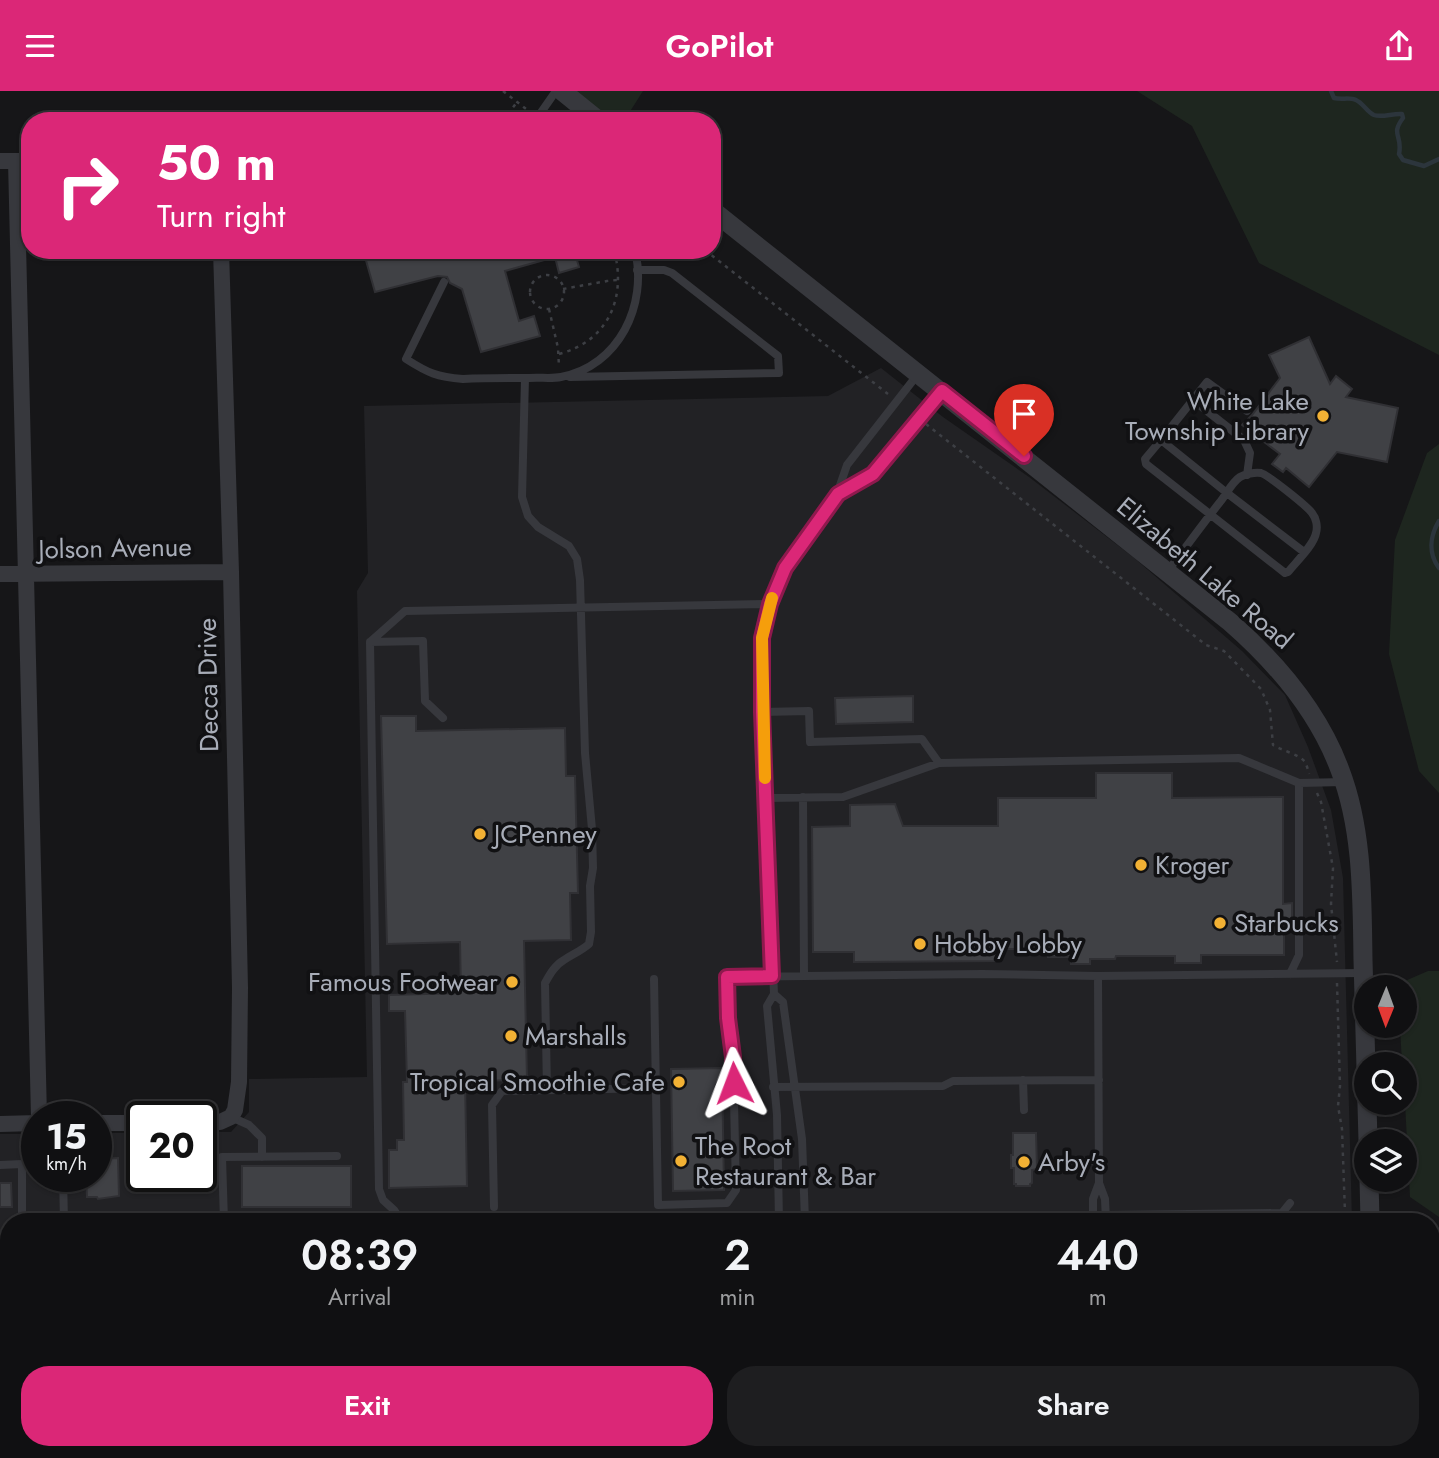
<!DOCTYPE html>
<style>
body{margin:0;font-family:Jost,sans-serif;background:#1e1e20;color:#f1f3f6;height:100vh;display:flex;flex-direction:column;font-size:26px;white-space:nowrap}
*{box-sizing:border-box;margin:0}
p{font-size:23px;color:#9c9d9f}
.icon{flex:none;width:38px;height:38px;fill:none;stroke:currentColor;stroke-width:2;stroke-linecap:round;stroke-linejoin:round}
.map{position:relative;flex:1;overflow:hidden}
.side{position:absolute;left:0px;top:1122px;width:1440px;height:247px;display:flex;flex-direction:column;background:#101012;border-radius:28px 28px 0 0;box-shadow:0 2px 5px #0004,0 0 0 2px #303032}
.side>*{flex:none}
.top-card{position:absolute;left:21px;top:21px;width:700px;height:147px;border-radius:28px;box-shadow:0 2px 5px #0004,0 0 0 2px #303032;background:#db2777;color:#fff;overflow:hidden}
.needle{width:46px;rotate:181deg}
.controls{position:absolute;left:1354px;top:884px;display:grid;gap:14px}
.controls a{display:grid;place-items:center;width:63px;height:63px;border-radius:50%;background:#101012;box-shadow:0 2px 5px #0004,0 0 0 2px #303032;font-size:35px}
.speed{position:absolute;left:21px;top:1010px;display:flex;gap:14px;font-size:35px;font-weight:700;text-align:center}
.speed>*{display:grid;place-content:center;width:91px;height:91px;border-radius:50%;background:#101012;box-shadow:0 2px 5px #0004,0 0 0 2px #303032;line-height:1}
.speed small{font-size:18px;font-weight:400}
.speed .limit{border:4px solid #111;border-radius:10px;background:#fff;color:#111}
.pin{position:absolute;display:grid;place-items:center;width:60px;height:60px;color:#fff;margin:-72px -30px;border-radius:50% 50% 50% 0;rotate:-45deg;box-shadow:0 0 7px #0007}
.pin .icon{rotate:45deg}
.me{position:absolute;width:77px;margin:-38px;rotate:357deg;stroke-linejoin:round;filter:drop-shadow(0 0 5px #0008)}
.turn{display:flex;align-items:center;gap:24px;height:147px;padding:0 21px;font-size:32px}
.turn .icon{width:91px;height:91px;stroke-width:2.5}
.turn b{display:block;font-size:49px;line-height:60px}
.eta{display:flex;justify-content:space-evenly;align-items:center;height:119px;text-align:center}
.eta b{font-size:42px;font-weight:600;line-height:49px}
.cta{display:flex;gap:14px;margin-top:auto;padding:14px 21px}
.cta a{flex:1;height:80px;border-radius:28px;background:#db2777;color:#fff;font-size:28px;font-weight:600;line-height:80px;text-align:center}
.cta a+a{background:#1e1e20;color:#f1f3f6}
header{display:flex;justify-content:space-between;align-items:center;height:91px;padding:0 21px;background:#db2777;color:#fff;font-size:32px;font-weight:600}
.map>svg:first-child{display:block}
.built{fill:#222225}
.green{fill:#1e261f}
.lines{fill:none;stroke-linecap:round;stroke-linejoin:round}
.stream{stroke:#2c353c;stroke-width:4.5}
.building{fill:#404145;stroke:#303034;stroke-width:2}
.path{stroke:#3d3f44;stroke-width:2.5;stroke-dasharray:3.5 5;stroke-linecap:butt}
.service{stroke:#37383d;stroke-width:8}
.minor{stroke:#37383d;stroke-width:16}
.tertiary{stroke:#37383d;stroke-width:19}
.trunk{stroke:#5b5e65;stroke-width:26}
.route-casing{stroke:#8e194d;stroke-width:18}
.route{stroke:#db2777;stroke-width:12}
.slow{stroke:#f59e0b;stroke-width:12}
.poi-dot{fill:#f2b134;stroke:#111113;stroke-width:2.5}
.labels{text-anchor:middle;stroke-width:7;stroke-linejoin:round;paint-order:stroke}
.poi-label{font-size:26px;fill:#a8adb8;stroke:#111113;text-anchor:start}
.street-label{font-size:26px;fill:#a8adb8;stroke:#111113}
</style>
<header><svg class="icon" aria-label="menu" viewBox="0 0 24 24"><path d="M4 6h16M4 12h16M4 18h16"/></svg>GoPilot<svg class="icon" aria-label="share" viewBox="0 0 24 24"><path d="M12 15V3M7 8l5-5 5 5M5 13v7h14v-7"/></svg></header>
<div class="map">
<svg width="1439" height="1367" viewBox="0 0 1439 1367">
<rect width="100%" height="100%" fill="#161618"/>
<path class="built" d="M881,277L943,326L1029,386L1133,466L1242,560L1285,604L1308,656L1331,719L1343,787L1352,1130H9V1165H0V1043H37V1085H96V1042H142V1085H201V1041H231L249,1021V988L367,986L357,500L368,482L364,315L828,305Z"/>
<path class="green" d="M574,0H643L624,30H612Z
M1137,0H1439V264L1259,172L1192,35Z
M1439,353V702L1419,680L1389,563L1395,449L1427,362Z
M1428,880H1439V1126L1410,1106L1405,1012V973H1402L1400,935L1405,934V896H1398V893Z"/>
<g class="lines">
<path class="stream" d="M1331,0L1334,7C1342,9 1350,6 1356,9C1363,12 1367,21 1374,24C1382,27 1393,22 1402,23L1403,27C1390,44 1403,44 1399,63L1403,69L1424,75L1439,68
M1439,430C1430,445 1428,462 1439,477"/>
</g>
<path class="building" d="M363,159H574L579,176L559,182L555,166L505,180L519,230L534,225L540,245L481,261L462,198L450,192L447,186L438,185L375,201Z
M1309,246L1330,293L1336,285L1352,298L1346,306L1398,317L1387,371L1337,361L1309,396L1286,377L1283,381L1272,373L1280,363L1242,334L1252,324L1280,287L1269,264Z
M913,605V631L836,633L835,607Z
M381,625H416V640L565,637L566,685H575L578,802H570L571,849L524,850L527,989L465,990L467,1095L389,1097V1059H397V1049H404L403,991H407L405,920H389V904L461,902L460,851L387,853Z
M1096,682H1172V707L1283,706V813L1292,812V828H1284V864H1201V872H1175V865H1116L1115,868H1090V873H1071V866H1048V858H999V870L854,871V861H813L812,736L850,735V714L895,713L903,735H998V707H1096Z
M722,977L724,1099L673,1100L671,978Z
M1013,1042H1036L1037,1078L1032,1079V1092L1030,1093V1095H1016V1093H1014V1077H1011V1064H1013Z
M118,1067L119,1105L98,1108L97,1106H87L86,1085H96V1068Z
M242,1075H351V1116H242Z
M0,1092H11L12,1116H0Z"/>
<g class="lines">
<path class="path" d="M503,0L530,21
M429,30L430,27L442,30
M503,30L517,11
M705,159L888,303
M530 201a17 17 0 1 1 34 0a17 17 0 1 1-34 0Z
M563,198L607,190L617,189
M549,218L558,257L559,276
M559,263C608,250 627,207 614,159
M926,333L1206,554L1224,560L1261,598L1270,619L1273,654C1281,659 1300,664 1305,671C1307,675 1308,679 1309,683
M1317,702L1321,711L1333,777L1331,813L1337,871
M1337,892L1340,995L1338,1015L1342,1038L1345,1122L1338,1130
M0,1162L9,1161"/>
<path class="service" d="M535,30L556,0
M444,191L406,268C428,282 437,286 463,288C485,287 507,287 529,287C539,286 551,288 561,286C619,275 648,214 635,159
M570,286L779,282L778,265L672,182L664,179H637
M525,287L522,406L528,425L538,436L569,455L577,468L580,489L585,662L592,738L593,777L590,795L591,841L589,853C581,860 573,863 564,869C555,874 550,883 545,892L547,999
M1193,309L1244,349L1250,362L1247,384
M1161,349L1207,291L1247,320
M837,403L873,383L941,301
M1168,480C1185,457 1202,434 1220,411C1226,404 1232,391 1240,386C1245,383 1255,381 1261,382C1268,384 1307,415 1312,422C1316,427 1318,435 1316,442C1314,454 1296,471 1288,481L1285,482L1146,373L1145,368L1161,349L1227,402L1304,461
M370,551L423,550L425,610L443,627
M762,621L809,620L810,651L922,648L939,672
M803,706L804,884
M766,707L843,706L939,672L1239,667L1299,692
M1290,883L1299,864V692L1344,691
M654,888L658,1114L727,1112L736,1099L733,966L728,927L727,886L982,883L1098,885
M774,903L783,911L802,1048L805,1130
M1023,989L1024,1019
M773,996L943,995L953,990L1099,989
M231,1026L249,1034L262,1047V1066
M1063,1070H1099
M0,1074L22,1073V1123L18,1130
M63,1085L64,1130
M494,1116L492,1014L502,1000L656,997
M1106,1124L1282,1122L1290,1112
M224,1130L222,1066L337,1065
M401,1130L394,1119L383,1109L379,1098L370,551L405,520L770,513
M779,1130L777,1024L767,915L774,903L762,621V547L770,513L785,477L837,403L847,374L918,283
M1093,1130V1108L1099,1092
M1106,1130L1105,1108L1099,1092L1098,885L1363,882
M1041,1367L1043,1360"/>
<path class="minor" d="M0,70H30
M16,70L39,1026
M0,483L231,481
M201,1031H220L231,1026L235,1019L239,991L240,897L231,481L221,159
M96,1032H142
M0,1033L37,1032
M499,1360V1367
M1296,1360L1297,1367
M894,1367L895,1360"/>
<path class="tertiary" d="M562,0L599,30
M712,119L1230,531C1277,572 1318,620 1340,679C1363,739 1362,806 1363,869C1365,929 1366,990 1368,1050
M1369,1088L1370,1130"/>
<path class="trunk" d="M1432,1174H1439
M0,1184H9"/>
</g>
<g class="lines">
<g class="route-casing">
<path id="route" d="M734,992L733,966L728,927L727,886L772,885L762,621V547L770,513L785,477L838,403L873,383L942,300L1024,365"/>
</g>
<use href="#route" class="route"/>
<path class="slow" d="M765,687L762,547L772,507"/>
</g>
<g class="poi-dot">
<circle cx="1323" cy="325" r="7"/>
<circle cx="480" cy="743" r="7"/>
<circle cx="1141" cy="774" r="7"/>
<circle cx="1220" cy="832" r="7"/>
<circle cx="920" cy="853" r="7"/>
<circle cx="512" cy="891" r="7"/>
<circle cx="511" cy="945" r="7"/>
<circle cx="679" cy="991" r="7"/>
<circle cx="681" cy="1070" r="7"/>
<circle cx="1024" cy="1071" r="7"/>
</g>
<g class="labels">
<g class="poi-label">
<text x="1309" y="319" text-anchor="end">White Lake<tspan x="1309" dy="30">Township Library</tspan></text>
<text x="494" y="752">JCPenney</text>
<text x="1155" y="783">Kroger</text>
<text x="1234" y="841">Starbucks</text>
<text x="934" y="862">Hobby Lobby</text>
<text x="498" y="900" text-anchor="end">Famous Footwear</text>
<text x="525" y="954">Marshalls</text>
<text x="665" y="1000" text-anchor="end">Tropical Smoothie Cafe</text>
<text x="695" y="1064">The Root<tspan x="695" dy="30">Restaurant &amp; Bar</tspan></text>
<text x="1038" y="1080">Arby's</text>
</g>
<g class="street-label">
<text transform="translate(115 457) rotate(-1)" y="9">Jolson Avenue</text>
<text transform="translate(1205 482) rotate(40)" y="9">Elizabeth Lake Road</text>
<text transform="translate(208 594) rotate(-91)" y="9">Decca Drive</text>
</g>
</g>
</svg>
<div class="controls">
<a><svg class="needle" viewBox="-14 -14 28 28"><path d="M0-13l5 13h-10z" fill="#e53935"/><path d="M0 13l5-13h-10z" fill="#9c9d9f"/></svg></a>
<a><svg class="icon" aria-label="search" viewBox="0 0 24 24"><circle cx="10" cy="10" r="6"/><path d="M15 15l6 6"/></svg></a>
<a><svg class="icon" aria-label="layers" viewBox="0 0 24 24"><path d="M12 4l9 5-9 5-9-5zM3 14l9 5 9-5"/></svg></a>
</div>
<div class="speed"><div>15<small>km/h</small></div><div class="limit">20</div></div>
<div class="pin" style="left:1024px;top:365px;background:#d93025"><svg class="icon" aria-label="arrive" viewBox="0 0 24 24"><path d="M6 21V4h12l-3 4 3 4H6"/></svg></div>
<svg class="me" style="left:734px;top:992px" viewBox="-20 -20 40 40"><path d="M0-17L14 15 0 8-14 15z" fill="#db2777" stroke="#fff" stroke-width="4"/></svg>
<div class="top-card">
<div class="turn"><svg class="icon" aria-label="right" viewBox="0 0 24 24"><path d="M7 20v-9h11M14 6l5 5-5 5"/></svg><div><b>50 m</b>Turn right</div></div>
</div>
<section class="side">
<div class="eta">
<div><b>08:39</b><p>Arrival</p></div>
<div><b>2</b><p>min</p></div>
<div><b>440</b><p>m</p></div>
</div>
<div class="cta"><a>Exit</a><a>Share</a></div>
</section>
</div>
